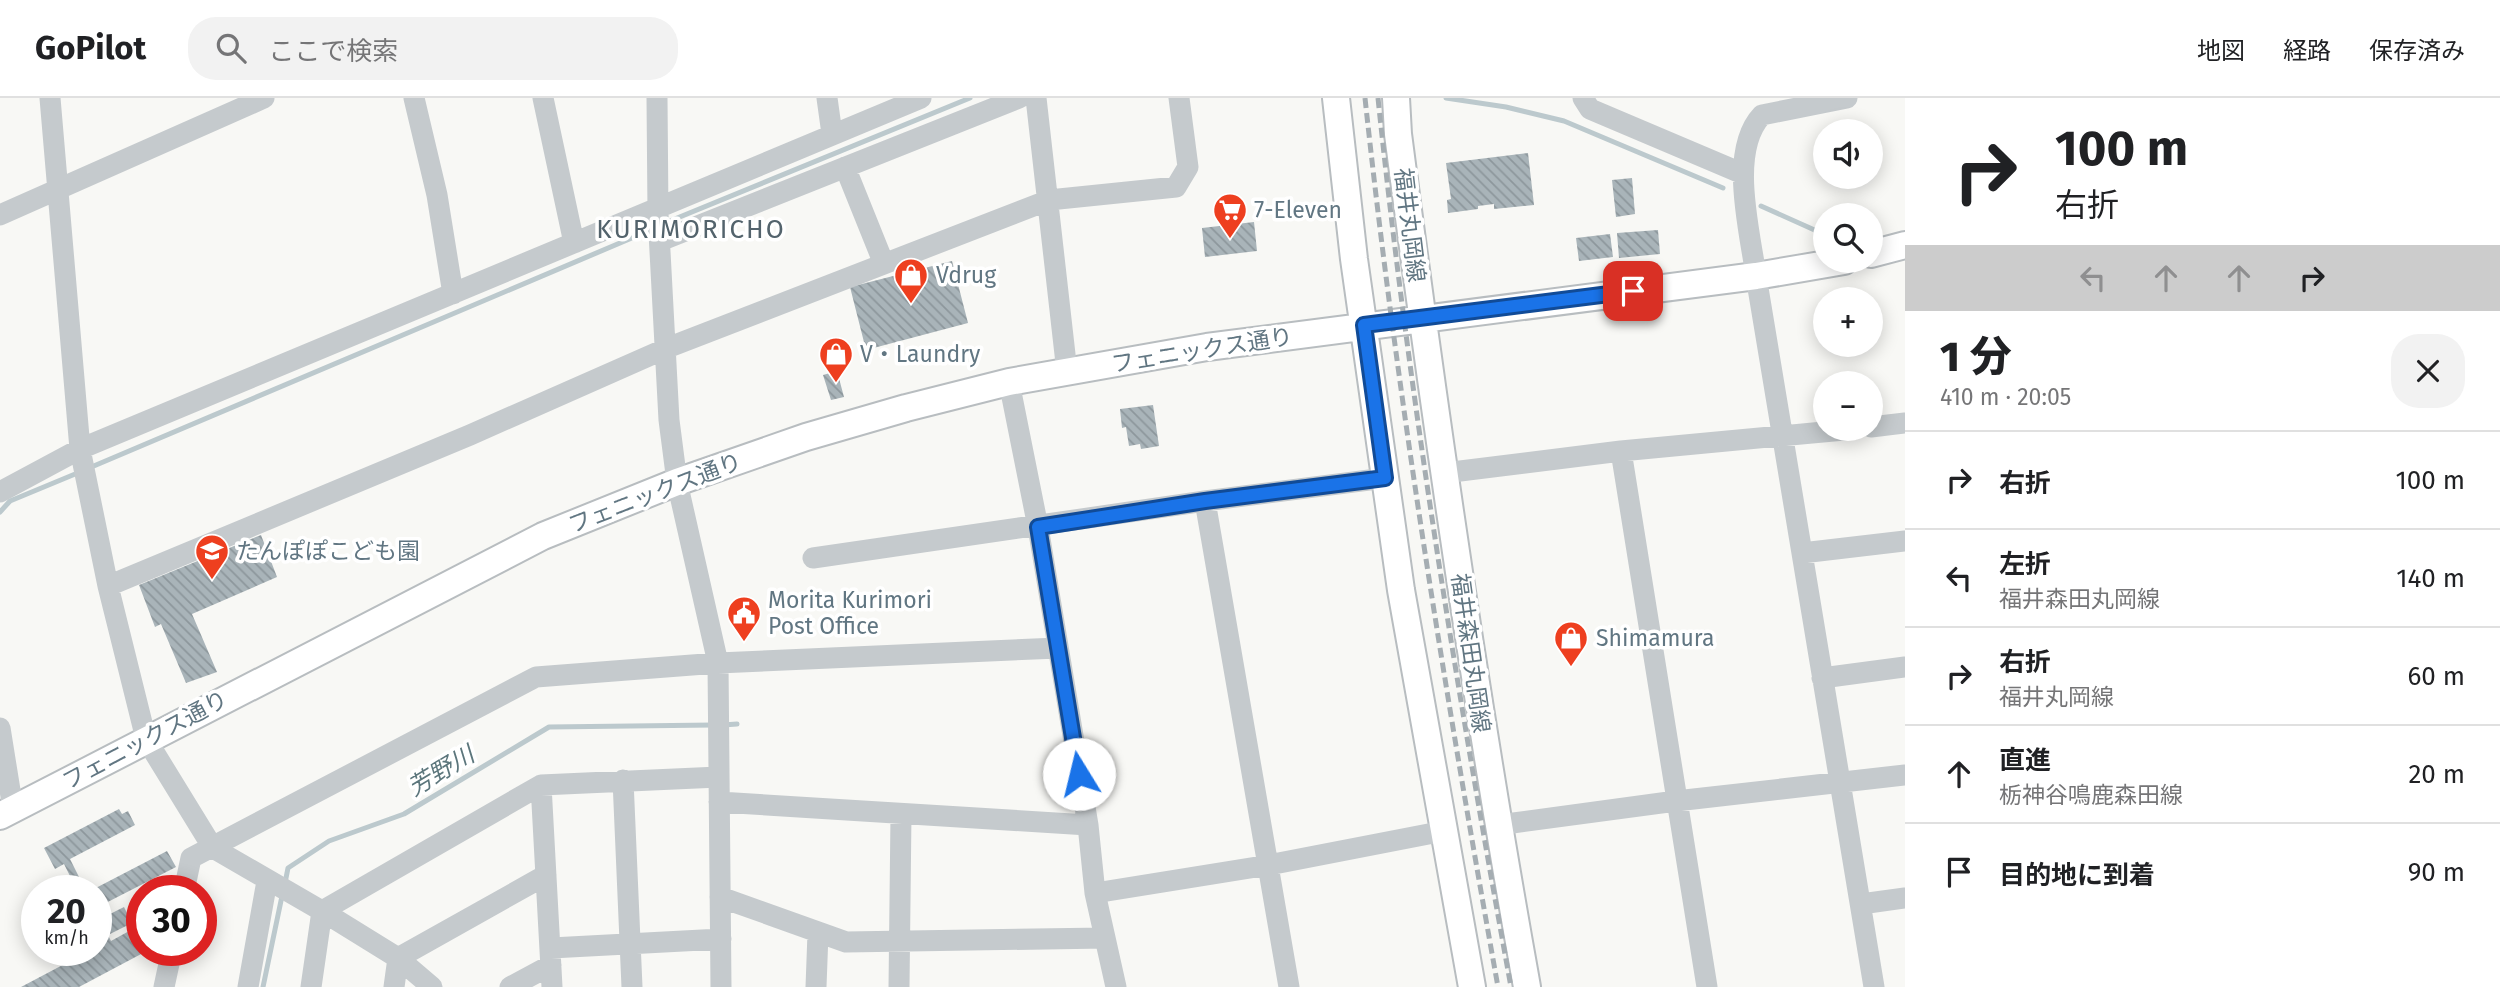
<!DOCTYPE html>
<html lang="ja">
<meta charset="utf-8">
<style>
body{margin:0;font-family:"Fira Sans","Noto Sans JP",sans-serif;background:#f2f2f2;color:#202124;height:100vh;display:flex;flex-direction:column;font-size:26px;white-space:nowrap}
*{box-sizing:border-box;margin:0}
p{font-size:23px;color:#757577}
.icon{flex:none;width:38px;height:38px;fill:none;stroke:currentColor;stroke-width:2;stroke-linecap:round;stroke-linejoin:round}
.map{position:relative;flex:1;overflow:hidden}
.sheet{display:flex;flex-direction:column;background:#fff;width:595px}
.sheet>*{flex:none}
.top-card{background:#fff;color:#202124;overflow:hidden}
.buttons{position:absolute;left:1813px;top:21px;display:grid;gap:14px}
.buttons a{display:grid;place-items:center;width:70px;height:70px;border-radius:50%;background:#fff;box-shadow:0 4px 18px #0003;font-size:35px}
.speed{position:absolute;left:21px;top:777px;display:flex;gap:14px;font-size:35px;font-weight:700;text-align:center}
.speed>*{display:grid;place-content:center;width:91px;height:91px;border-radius:50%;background:#fff;box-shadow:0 4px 18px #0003;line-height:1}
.speed small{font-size:18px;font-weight:400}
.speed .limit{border:10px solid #d22;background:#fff;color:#111}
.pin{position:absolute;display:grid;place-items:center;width:60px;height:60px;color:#fff;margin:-30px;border-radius:14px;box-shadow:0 4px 10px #0006}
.me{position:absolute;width:77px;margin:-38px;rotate:351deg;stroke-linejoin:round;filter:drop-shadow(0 0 5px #0008)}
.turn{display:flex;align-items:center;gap:24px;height:147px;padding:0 35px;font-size:32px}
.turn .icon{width:91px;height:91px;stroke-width:2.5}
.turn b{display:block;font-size:49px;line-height:60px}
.lanes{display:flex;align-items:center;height:66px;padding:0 35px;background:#0003;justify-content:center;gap:35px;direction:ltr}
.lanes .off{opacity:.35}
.round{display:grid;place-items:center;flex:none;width:74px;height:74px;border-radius:28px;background:#f2f2f2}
.overview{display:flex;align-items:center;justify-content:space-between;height:119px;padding:0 35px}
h1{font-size:42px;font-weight:800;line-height:52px}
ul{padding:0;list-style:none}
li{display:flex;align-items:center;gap:21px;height:98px;padding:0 35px;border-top:2px solid #e0e0e0}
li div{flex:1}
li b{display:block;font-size:26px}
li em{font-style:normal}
header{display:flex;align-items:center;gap:42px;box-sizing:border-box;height:98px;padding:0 35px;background:#fff;border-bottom:2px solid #e0e0e0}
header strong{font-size:33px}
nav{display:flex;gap:38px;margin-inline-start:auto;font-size:24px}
.search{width:490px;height:63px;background:#f2f2f2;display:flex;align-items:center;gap:18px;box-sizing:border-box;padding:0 24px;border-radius:28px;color:#757577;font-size:26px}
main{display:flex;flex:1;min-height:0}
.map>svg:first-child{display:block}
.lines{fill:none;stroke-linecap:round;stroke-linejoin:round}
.stream{stroke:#bcc9cd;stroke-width:5}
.building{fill:url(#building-back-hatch)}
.major-casing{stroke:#b8bdc0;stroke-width:30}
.minor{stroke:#c5cacd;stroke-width:21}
.major{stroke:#fff;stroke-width:26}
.rail{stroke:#a5adb2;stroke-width:5;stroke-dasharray:10 5;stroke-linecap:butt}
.route-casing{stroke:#114b97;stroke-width:18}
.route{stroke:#1a73e8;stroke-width:12}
.labels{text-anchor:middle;stroke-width:7;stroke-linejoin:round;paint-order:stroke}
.poi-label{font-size:23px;fill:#617682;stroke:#fff;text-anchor:start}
.street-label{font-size:23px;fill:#617682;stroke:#fff}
.water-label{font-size:24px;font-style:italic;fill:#5c767c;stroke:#fff}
.quarter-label{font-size:26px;letter-spacing:2px;fill:#53636c;stroke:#fff}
</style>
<header>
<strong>GoPilot</strong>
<div class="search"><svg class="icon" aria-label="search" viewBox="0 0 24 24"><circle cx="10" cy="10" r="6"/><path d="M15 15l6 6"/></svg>ここで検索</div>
<nav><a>地図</a><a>経路</a><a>保存済み</a></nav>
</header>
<main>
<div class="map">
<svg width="1905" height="889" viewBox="0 0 1905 889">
<defs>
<pattern id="building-back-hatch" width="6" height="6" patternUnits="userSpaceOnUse" patternTransform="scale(1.75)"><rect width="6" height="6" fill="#a9b4b9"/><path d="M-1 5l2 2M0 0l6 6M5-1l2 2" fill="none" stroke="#8d979c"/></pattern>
</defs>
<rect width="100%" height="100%" fill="#f8f8f5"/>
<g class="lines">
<path class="stream" d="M1446,0L1506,9L1564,23L1723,90
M1761,108L1819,134
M665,125L970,0
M89,370L653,131
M0,414L10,403L80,374
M723,627L737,626
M285,785L288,770L329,743L404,716L549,629L713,627
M263,889L282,798"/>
</g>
<path class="building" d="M1528,55L1534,107L1494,111V106L1478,108V111L1448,115L1447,102L1451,101L1446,65Z
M1632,80L1635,116L1616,119L1612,82Z
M1254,124L1257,153L1205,159L1202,130Z
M1658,132L1660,156L1619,160L1617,135Z
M1610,136L1613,159L1579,163L1576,140Z
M952,163L968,225L866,252L850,189Z
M837,273L844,299L831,302L823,277Z
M1153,307L1159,348L1141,351L1140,346L1129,348L1126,329L1122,330L1120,311Z
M261,437L277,479L192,516L217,574L186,585L161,526L155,529L139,487Z
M119,711L122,716L128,713L135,727L70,761L86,793H65L60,783L70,778L64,766L55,771L44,750Z
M167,753L176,769L96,810V793H90Z
M124,809L132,825L108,837L111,843L131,832L143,855L79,889H21L91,852H96V850L105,845L96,829V815L100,821Z"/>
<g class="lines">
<g class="major-casing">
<path id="major" d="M1336,0L1354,161L1401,492L1472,889
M1396,0L1398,36C1435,321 1476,606 1527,889
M1871,156L1905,147
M0,718L543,438L677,384L806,339L906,310L1009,284L1207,249L1756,178L1844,163"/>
</g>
<path class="minor" d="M50,0L80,351L108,488L146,641L213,750L322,813L398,860L432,889
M414,0L437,97L453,196
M543,0L574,145
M657,0L658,116L669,322L677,384L718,565L721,889
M827,0L832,36
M1036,0L1067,274
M1583,0L1590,11L1741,75
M1847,0L1762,17C1728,53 1750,133 1756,178L1874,889
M845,69L884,166
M0,117L264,0
M660,143L1019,0
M1009,284L1038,429L1088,727L1095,795L1116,889
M1871,329L1905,325
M1621,353L1707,889
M1444,375L1621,353L1855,331
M0,394L80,351L921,0
M1205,403L1289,889
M1802,455L1905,443
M813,460L1205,403L1385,380
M108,488L470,337L667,250L1049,102L1176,89L1188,69L1179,0
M1822,580L1905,569
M0,630L13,711
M623,682L632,889
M541,687L552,889
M719,704L1088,727
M1498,727L1676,703L1905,677
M184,793L191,760L536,579L718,565L1058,550
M1095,795L1269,767L1444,733
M720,799L846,844L1105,840
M1861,806L1905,800
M322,813L541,687L719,679
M551,850L721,841
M398,860L546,777
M164,889L172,852
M248,889L267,783
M311,889L322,813
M394,889L398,860
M510,889L551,867
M816,889L818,835
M899,889L901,716"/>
<use href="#major" class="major"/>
<path class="rail" d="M1365,0C1397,298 1445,594 1498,889
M1378,0C1409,298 1457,594 1511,889"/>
</g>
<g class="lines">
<g class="route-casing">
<path id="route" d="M1079,676L1038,429L1205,403L1385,380L1364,227L1633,193"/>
</g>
<use href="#route" class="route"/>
</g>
<defs>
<g id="supermarket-pin" transform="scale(1.75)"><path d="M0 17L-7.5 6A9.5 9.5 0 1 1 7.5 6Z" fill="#ee3f1f" stroke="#fff"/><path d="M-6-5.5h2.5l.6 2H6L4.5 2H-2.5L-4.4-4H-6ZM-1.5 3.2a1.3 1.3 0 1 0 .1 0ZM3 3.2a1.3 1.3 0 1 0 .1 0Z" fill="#fff"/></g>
<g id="shop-pin" transform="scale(1.75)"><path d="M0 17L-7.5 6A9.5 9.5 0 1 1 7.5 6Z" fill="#ee3f1f" stroke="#fff"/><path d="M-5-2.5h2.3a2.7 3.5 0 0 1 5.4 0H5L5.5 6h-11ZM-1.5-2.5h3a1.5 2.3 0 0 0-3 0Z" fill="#fff"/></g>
<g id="school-pin" transform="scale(1.75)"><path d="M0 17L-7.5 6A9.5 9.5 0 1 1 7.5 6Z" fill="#ee3f1f" stroke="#fff"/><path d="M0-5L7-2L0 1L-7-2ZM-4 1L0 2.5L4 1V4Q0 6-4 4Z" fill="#fff"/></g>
<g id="civic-pin" transform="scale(1.75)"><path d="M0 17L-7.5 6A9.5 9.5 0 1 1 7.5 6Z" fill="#ee3f1f" stroke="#fff"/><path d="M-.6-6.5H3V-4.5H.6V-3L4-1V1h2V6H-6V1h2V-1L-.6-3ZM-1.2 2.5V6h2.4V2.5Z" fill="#fff"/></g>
</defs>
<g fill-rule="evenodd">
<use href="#supermarket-pin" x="1230" y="112"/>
<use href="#shop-pin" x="911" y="177"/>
<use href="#shop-pin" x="836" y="256"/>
<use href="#school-pin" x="212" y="453"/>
<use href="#civic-pin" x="744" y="515"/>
<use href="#shop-pin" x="1571" y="540"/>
</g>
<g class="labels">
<g class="poi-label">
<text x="1254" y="120">7-Eleven</text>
<text x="936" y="185">Vdrug</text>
<text x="860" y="264">V・Laundry</text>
<text x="236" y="461">たんぽぽこども園</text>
<text x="768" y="510">Morita Kurimori<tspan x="768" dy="26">Post Office</tspan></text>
<text x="1596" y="548">Shimamura</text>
</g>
<g class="street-label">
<text transform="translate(1410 127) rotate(83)" y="8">福井丸岡線</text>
<text transform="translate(1202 252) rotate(-9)" y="8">フェニックス通り</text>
<text transform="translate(655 395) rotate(-21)" y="8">フェニックス通り</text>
<text transform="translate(1471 555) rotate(82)" y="8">福井森田丸岡線</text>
<text transform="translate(145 642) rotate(-28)" y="8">フェニックス通り</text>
</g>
<g class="water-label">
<text transform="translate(441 673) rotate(-31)" y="8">芳野川</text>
</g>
<g class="quarter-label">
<text x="691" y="140">KURIMORICHO</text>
</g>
</g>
</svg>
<div class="buttons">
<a><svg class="icon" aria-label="sound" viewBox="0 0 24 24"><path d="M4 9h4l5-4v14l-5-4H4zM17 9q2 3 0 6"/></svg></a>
<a><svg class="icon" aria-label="search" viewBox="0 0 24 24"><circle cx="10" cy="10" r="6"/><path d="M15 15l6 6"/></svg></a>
<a>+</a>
<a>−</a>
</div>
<div class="speed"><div>20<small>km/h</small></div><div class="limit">30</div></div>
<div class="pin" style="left:1633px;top:193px;background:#d93025"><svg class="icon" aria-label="arrive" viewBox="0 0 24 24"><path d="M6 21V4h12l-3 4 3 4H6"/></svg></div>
<svg class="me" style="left:1079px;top:676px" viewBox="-20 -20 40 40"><circle r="19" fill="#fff"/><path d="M0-13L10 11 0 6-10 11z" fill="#1a73e8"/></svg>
</div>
<section class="sheet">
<div class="top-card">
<div class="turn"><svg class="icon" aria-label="right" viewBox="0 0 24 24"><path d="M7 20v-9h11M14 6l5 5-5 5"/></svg><div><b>100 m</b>右折</div></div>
<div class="lanes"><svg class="icon off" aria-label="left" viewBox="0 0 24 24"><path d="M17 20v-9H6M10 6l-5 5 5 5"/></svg><svg class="icon off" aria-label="ahead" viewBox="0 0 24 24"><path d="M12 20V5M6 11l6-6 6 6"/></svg><svg class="icon off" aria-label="ahead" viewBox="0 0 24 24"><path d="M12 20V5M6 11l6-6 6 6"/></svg><svg class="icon" aria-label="right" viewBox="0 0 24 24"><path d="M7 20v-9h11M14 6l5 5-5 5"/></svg></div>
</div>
<div class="overview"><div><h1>1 分</h1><p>410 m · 20:05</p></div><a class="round"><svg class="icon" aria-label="close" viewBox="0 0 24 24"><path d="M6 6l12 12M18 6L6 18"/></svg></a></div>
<ul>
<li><svg class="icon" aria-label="right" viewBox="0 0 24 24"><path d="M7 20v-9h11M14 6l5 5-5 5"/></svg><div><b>右折</b></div><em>100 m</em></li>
<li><svg class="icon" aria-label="left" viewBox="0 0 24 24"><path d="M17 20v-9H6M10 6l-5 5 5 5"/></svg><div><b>左折</b><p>福井森田丸岡線</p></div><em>140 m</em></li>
<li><svg class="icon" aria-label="right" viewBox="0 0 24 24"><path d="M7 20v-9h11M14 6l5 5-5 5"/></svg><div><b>右折</b><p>福井丸岡線</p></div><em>60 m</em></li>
<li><svg class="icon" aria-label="ahead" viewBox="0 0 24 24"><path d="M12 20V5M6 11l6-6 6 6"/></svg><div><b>直進</b><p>栃神谷鳴鹿森田線</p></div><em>20 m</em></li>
<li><svg class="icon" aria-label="arrive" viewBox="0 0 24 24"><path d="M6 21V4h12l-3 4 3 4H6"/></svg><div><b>目的地に到着</b></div><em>90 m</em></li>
</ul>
</section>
</main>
